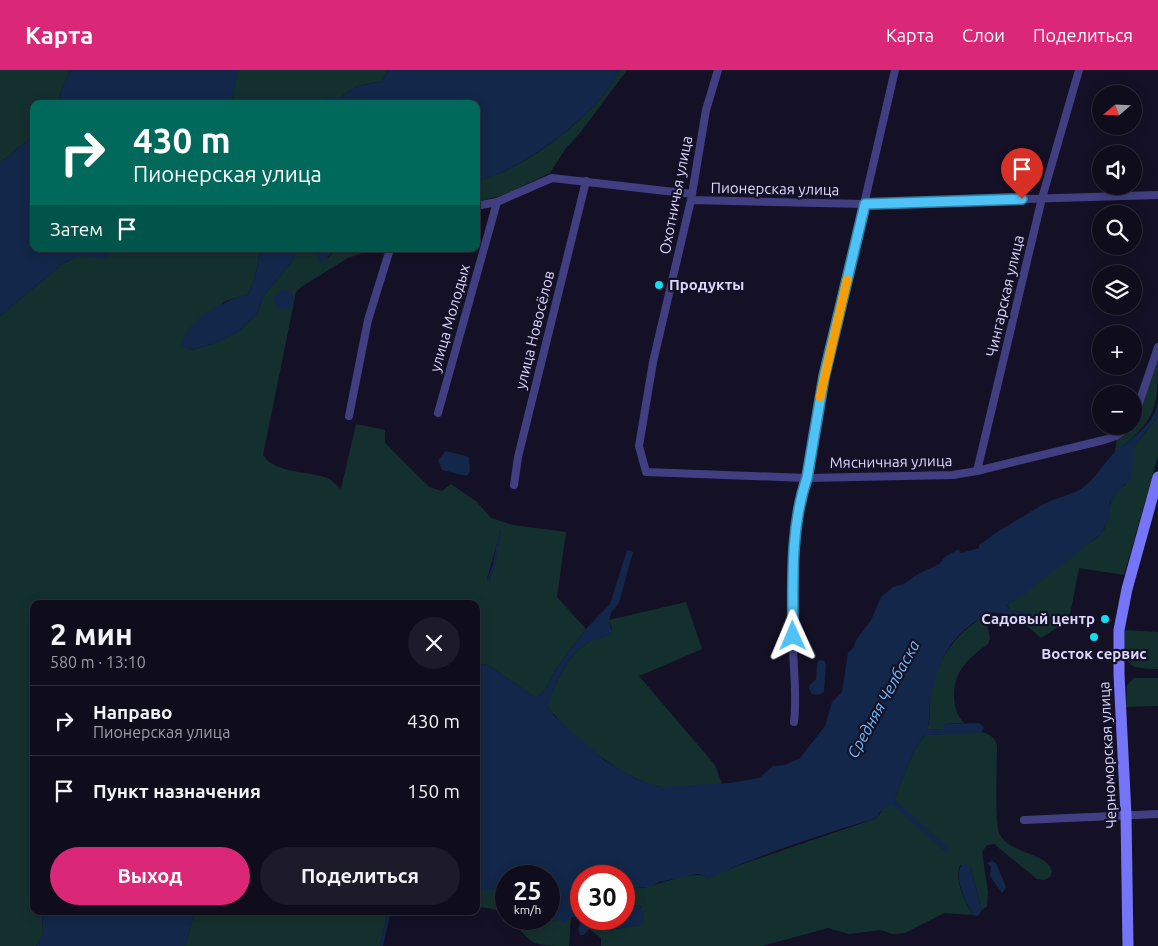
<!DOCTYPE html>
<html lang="ru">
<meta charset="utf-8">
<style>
body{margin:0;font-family:Ubuntu,sans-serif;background:#1d1b29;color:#f1f3f6;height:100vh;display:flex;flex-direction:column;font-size:19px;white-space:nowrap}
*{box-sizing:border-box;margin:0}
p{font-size:16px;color:#9b9ca3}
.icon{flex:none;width:28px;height:28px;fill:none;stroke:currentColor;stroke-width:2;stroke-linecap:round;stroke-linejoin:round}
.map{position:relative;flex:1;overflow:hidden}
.drawer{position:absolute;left:30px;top:530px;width:450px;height:315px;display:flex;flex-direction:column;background:#0f0d1c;border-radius:10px;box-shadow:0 2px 12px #0003,0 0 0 1px #2f2d3b}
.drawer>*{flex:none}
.top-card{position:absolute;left:30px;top:30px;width:450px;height:152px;border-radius:10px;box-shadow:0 2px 12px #0003,0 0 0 1px #2f2d3b;background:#00695c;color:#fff;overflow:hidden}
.needle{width:32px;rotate:251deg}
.tools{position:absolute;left:1092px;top:15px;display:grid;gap:10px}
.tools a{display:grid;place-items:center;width:50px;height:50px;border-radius:50%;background:#0f0d1c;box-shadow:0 2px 12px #0003,0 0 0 1px #2f2d3b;font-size:25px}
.speed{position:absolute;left:495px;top:795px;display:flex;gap:10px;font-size:25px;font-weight:700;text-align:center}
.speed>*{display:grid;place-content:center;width:65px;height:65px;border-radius:50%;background:#0f0d1c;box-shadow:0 2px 12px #0003,0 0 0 1px #2f2d3b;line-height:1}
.speed small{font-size:12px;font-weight:400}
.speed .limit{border:8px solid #d22;background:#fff;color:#111}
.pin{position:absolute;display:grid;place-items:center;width:42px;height:42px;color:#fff;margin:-51px -21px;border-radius:50% 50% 50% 0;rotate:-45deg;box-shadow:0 0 5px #0007}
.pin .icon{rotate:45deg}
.me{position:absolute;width:55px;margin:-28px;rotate:359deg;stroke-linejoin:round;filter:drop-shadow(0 0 4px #0008)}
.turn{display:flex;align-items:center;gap:18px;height:105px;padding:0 20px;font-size:22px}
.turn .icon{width:65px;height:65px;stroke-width:2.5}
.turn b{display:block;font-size:35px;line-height:42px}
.then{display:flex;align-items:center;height:48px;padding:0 20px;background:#0003;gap:10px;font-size:19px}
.round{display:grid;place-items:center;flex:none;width:52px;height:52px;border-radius:26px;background:#1d1b29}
.headline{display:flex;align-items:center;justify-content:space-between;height:85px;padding:0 20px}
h1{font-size:30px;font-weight:700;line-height:38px}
.action{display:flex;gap:10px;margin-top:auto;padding:10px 20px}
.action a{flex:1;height:58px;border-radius:30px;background:#db2777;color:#fff;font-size:20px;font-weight:700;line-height:58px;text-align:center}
.action a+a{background:#1d1b29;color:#f1f3f6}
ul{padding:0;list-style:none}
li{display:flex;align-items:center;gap:15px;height:70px;padding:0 20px;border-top:1px solid #2f2d3b}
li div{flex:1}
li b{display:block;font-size:19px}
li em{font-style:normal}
header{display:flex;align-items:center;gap:30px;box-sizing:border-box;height:70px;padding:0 25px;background:#db2777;color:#fff}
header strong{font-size:24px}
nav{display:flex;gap:28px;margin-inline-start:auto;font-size:18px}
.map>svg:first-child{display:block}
.green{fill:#14302e;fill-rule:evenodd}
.water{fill:#122749}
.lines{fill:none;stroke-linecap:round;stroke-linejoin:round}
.street{stroke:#413f82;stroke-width:8}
.secondary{stroke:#7775f7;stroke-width:11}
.route-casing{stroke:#337fa1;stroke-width:12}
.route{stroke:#4fc3f7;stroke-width:9}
.slow{stroke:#f59e0b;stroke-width:9}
.poi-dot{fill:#10ddf1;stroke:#141126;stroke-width:2}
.labels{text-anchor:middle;stroke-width:4.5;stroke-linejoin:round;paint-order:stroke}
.street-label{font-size:15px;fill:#dcd8fd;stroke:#141126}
.poi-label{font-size:15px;font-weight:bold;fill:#dcd8fd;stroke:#141126;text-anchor:start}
.water-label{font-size:16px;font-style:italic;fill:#6db8f6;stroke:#141126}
</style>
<header>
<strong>Карта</strong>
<nav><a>Карта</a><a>Слои</a><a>Поделиться</a></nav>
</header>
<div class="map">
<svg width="1158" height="876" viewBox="0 0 1158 876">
<rect width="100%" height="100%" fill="#141126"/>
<path class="green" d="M0,0H70L56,34H34V65L0,93Z
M238,0H388L382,11L358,16L340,27L317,34H231Z
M619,0H627L579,64L566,78L550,103L501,126L476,132V111C519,104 604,40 619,0Z
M128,179H263L259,185L255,208L248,224L223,232L191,280L212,274L238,262L257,244L264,225L292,192L298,179H321L318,182L328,188C337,175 359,179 374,179L348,188L301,217L296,222L263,385C276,405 311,400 329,409C333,411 337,416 341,419L356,354L385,360V373L429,417L442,421L451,414L477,432L491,448L513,455L566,462L557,527L586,559L557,597L546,618L539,626H533L488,595L476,594V534H34V722L29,728L30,744L34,757V841H42L43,866L36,876H0V246L61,195L81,184ZM501,459L495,496L489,511L487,509Z
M1158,284C1158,338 1158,349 1115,382L1117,368L1134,356Z
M1158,347V386L1124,505L1079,498L1069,550L1041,568L1021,551L1031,547V544L1010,540L1007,534C1032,516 1056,497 1081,478C1087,474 1095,470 1100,465C1115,448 1101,431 1125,415L1133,378Z
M686,532L702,579L639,606L715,695L722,714C702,715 681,719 661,717C630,714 563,662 547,635C555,614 567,586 586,574C598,566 601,572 612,559L609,550Z
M982,548L986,550L990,568L988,574C978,581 969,588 962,598C951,613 951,640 964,653L945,654L944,659L927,660C931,649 929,641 930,630C934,595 952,566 982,548Z
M1125,560L1158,562V599C1123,599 1124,592 1125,560Z
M1134,608H1158V636L1126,637L1127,615Z
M981,662C990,664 995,667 997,676C997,693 994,754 1000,765C1012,785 1048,782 1052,802L1050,807L1044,810L1037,809L994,774L987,775L982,782L988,822L987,836L982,840L970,795H960C954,812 965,831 973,845L944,843L905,863L893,864L881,860L849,864L828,858L762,876H601V868L589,859L590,849H604L615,859L640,855L641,836L625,835L624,820C633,817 643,819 652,816C668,811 689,802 706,806L707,811L712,806L740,795L877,748L886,735L892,733L946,782L894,729L915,679L925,665Z
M476,818L479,821L491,818L506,821V841L479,837L476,833Z
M195,841H388L380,876H185Z
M571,847L569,876C535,876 530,876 513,849H541L544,851Z"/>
<path class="water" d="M70,0H238V3L231,34H56Z
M388,0H619C604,40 518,104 476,111V34H317L326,27H340L358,16L382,11Z
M34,65V179H128L114,181L104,189C82,185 81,183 61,195L0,246V93Z
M263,179L298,180L292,192L264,225L257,244L238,262L212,274L190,280L181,275C189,247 222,232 248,224L255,208L259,185Z
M321,179H345L331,184L323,191L319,192L317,188L318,182Z
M274 230a10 10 0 1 1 20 0a10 10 0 1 1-20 0Z
M1158,332V347L1133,378V399L1130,408L1110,432L1109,449L1101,464L1023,525L1007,535L1010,540L1029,542L1031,547C1017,556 1005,540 991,543C986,544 982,548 978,550C949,567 937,595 931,626C928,638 931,648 927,660L943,659L945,654L979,653L984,658L981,662L976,664L925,665L915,679L894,729L949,778V782H946L891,734L880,742L877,748C851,755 719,797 707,812L706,806L698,804L659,812L651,817L631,818L624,823V806H581V849H590L589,859L584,865H580L578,859L581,852L578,847H571L565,853L558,850L544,851L541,849H549V806H506V821L500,824L491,818L487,821H479L476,818V594L488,595L533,626H539L546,618L557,597L586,559L610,534L627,480L633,482L619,533L611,543L609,550L612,564C604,568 594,569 586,574C567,586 554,615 548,636L554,646L604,690L636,709L659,717L730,713L759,708L773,696L785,695L800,688L825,656L832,632L842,622L848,583L854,577L856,570L871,550L881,527L893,517L904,514L918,504L939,494L945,487L959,479L961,483L979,478V475C999,460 1022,447 1042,435C1054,428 1069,426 1081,419C1095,410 1102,395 1114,383C1131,367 1153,357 1158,332Z
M446,381L469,387L470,401L467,406L442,400L438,390Z
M501,459L495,497L488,512L487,510L493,494L499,460Z
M819,590L825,591L826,595L824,622L818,625L812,624L808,617L816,609L817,594Z
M34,722V757L30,744L29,728Z
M992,791L996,793L1006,817L1002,823L990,806L991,797L987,793Z
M965,794L970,795L982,840L978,846L973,845C966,831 954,812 961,795Z
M624,831L625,835L640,836L644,843V852L640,855L615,859L604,849H624Z
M42,841H195L185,876H36L43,866Z
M388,841H391L383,876H380Z"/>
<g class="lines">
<path class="street" d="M718,0L706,40L691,130L653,292L639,376L646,402L807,408L953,405L977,401L1104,370L1116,366L1130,356
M691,130L865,134L1158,125
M476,136L497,132L552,108L692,124
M438,343L497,132
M349,346L368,250L390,179
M1134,348L1158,277
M977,401L1042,128L1079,0
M514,415L518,387L586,111
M794,652C797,625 794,606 793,579C792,526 790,458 807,408L824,307L895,0
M1024,750L1158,744"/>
<path class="secondary" d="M1128,876L1126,745L1119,604V560L1127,519L1158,407"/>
</g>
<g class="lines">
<g class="route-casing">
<path id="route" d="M793,566C793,515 790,457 807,408L824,307L865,134L1022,129"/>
</g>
<use href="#route" class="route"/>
<path class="slow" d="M820,327L847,210"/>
</g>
<g class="poi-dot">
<circle cx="659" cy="215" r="5"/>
<circle cx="1105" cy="549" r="5"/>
<circle cx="1094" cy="567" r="5"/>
</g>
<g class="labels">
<g class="street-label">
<text transform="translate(775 119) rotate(1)" y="5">Пионерская улица</text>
<text transform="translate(676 125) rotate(-79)" y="5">Охотничья улица</text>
<text transform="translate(1005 226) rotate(-77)" y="5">Чингарская улица</text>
<text transform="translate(450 248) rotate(-74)" y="5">улица Молодых</text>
<text transform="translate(535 260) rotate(-76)" y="5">улица Новосёлов</text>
<text transform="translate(891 392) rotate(-1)" y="5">Мясничная улица</text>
<text transform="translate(1108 685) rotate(-93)" y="5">Черноморская улица</text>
</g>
<g class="poi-label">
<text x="669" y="220">Продукты</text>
<text x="1095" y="554" text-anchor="end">Садовый центр</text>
<text x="1094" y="589" text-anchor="middle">Восток сервис</text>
</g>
<g class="water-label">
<text transform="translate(883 629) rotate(-61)" y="6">Средняя Челбаска</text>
</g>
</g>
</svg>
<div class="tools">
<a><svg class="needle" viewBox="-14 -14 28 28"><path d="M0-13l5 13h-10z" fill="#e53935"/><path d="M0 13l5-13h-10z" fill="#9b9ca3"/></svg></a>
<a><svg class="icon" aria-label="sound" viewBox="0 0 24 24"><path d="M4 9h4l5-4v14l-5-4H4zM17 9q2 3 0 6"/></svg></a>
<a><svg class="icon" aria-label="search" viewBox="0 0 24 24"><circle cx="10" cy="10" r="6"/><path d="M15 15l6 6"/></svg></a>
<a><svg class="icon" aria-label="layers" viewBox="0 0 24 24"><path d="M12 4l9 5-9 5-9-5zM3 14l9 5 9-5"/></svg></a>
<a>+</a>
<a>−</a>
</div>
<div class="speed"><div>25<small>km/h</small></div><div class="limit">30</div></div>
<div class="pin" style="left:1022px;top:129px;background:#d93025"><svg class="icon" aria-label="arrive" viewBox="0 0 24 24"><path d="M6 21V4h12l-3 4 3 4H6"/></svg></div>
<svg class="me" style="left:793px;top:566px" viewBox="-20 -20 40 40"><path d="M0-17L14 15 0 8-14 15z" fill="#4fc3f7" stroke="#fff" stroke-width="4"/></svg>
<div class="top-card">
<div class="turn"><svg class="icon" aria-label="right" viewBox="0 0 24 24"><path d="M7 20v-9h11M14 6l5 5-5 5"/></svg><div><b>430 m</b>Пионерская улица</div></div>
<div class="then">Затем<svg class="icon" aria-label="arrive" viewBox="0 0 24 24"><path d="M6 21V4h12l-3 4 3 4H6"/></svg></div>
</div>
<section class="drawer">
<div class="headline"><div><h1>2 мин</h1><p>580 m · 13:10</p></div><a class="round"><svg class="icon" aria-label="close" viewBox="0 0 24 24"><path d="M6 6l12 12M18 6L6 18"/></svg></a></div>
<ul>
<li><svg class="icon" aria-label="right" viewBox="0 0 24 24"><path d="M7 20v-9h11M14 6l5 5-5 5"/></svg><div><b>Направо</b><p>Пионерская улица</p></div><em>430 m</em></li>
<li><svg class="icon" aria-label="arrive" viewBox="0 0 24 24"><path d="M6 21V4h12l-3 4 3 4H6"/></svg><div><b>Пункт назначения</b></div><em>150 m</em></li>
</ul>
<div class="action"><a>Выход</a><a>Поделиться</a></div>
</section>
</div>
